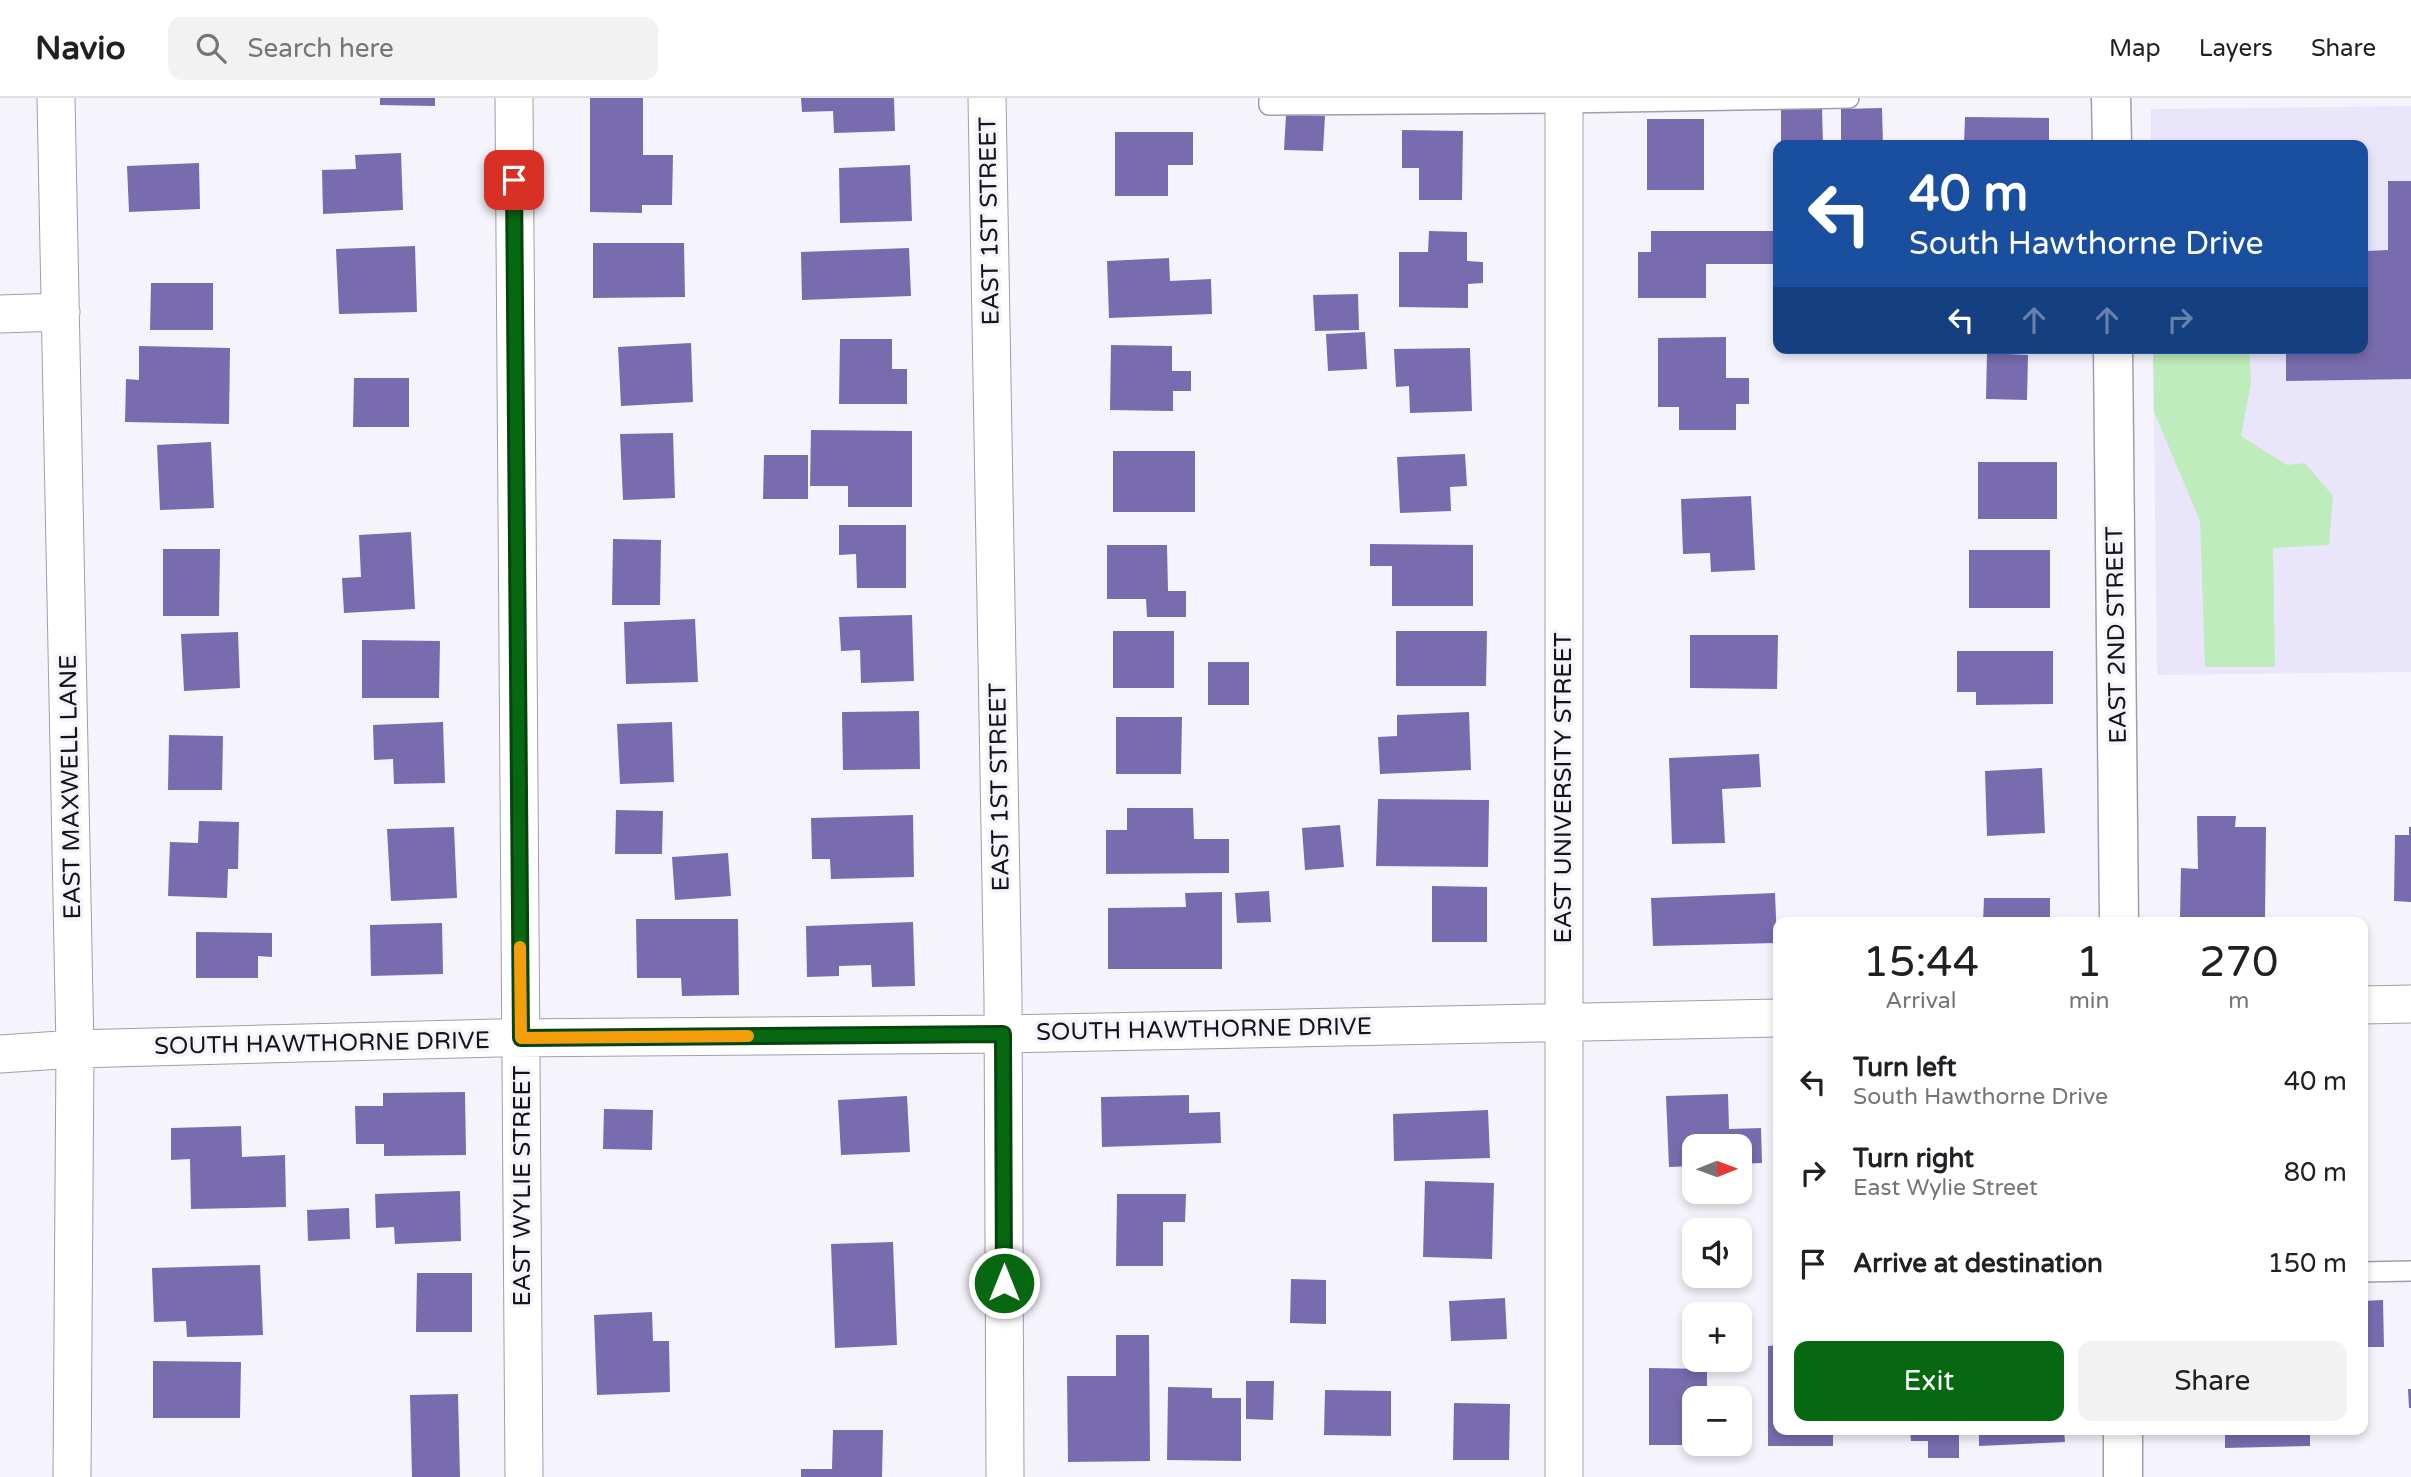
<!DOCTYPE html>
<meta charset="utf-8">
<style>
body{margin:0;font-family:"Varela Round",sans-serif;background:#f2f2f2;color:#202124;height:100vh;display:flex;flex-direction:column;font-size:26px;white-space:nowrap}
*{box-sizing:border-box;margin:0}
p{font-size:23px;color:#757577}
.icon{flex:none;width:38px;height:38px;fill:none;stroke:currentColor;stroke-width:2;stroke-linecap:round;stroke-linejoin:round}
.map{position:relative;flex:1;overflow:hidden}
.sheet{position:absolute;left:1773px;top:819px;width:595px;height:518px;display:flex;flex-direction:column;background:#fff;border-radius:14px;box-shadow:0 4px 10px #0003}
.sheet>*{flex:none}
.top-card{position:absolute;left:1773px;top:42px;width:595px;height:214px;border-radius:14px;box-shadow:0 4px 10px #0003;background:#1a4fa0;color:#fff;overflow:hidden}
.needle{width:46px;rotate:89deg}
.fabs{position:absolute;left:1682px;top:1036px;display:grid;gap:14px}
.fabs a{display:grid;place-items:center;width:70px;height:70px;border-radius:14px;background:#fff;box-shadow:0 4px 10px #0003;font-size:35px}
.pin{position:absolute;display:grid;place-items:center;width:60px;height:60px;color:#fff;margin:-30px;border-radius:14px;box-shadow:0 4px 10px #0006}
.me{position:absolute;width:77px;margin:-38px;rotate:0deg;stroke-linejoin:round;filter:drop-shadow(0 0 5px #0008)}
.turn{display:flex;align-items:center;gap:24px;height:147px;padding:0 21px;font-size:32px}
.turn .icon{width:91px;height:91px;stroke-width:2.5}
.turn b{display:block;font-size:49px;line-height:60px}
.lanes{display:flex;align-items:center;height:66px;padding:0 21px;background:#0003;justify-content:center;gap:35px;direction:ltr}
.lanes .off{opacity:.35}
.eta{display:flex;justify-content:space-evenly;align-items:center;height:119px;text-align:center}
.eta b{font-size:42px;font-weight:600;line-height:49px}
.button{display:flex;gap:14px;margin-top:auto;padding:14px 21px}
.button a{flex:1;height:80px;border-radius:14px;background:#076812;color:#fff;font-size:28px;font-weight:600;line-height:80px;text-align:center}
.button a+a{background:#f2f2f2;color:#202124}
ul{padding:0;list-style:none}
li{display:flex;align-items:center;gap:21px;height:91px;padding:0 21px}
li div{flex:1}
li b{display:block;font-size:26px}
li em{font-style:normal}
header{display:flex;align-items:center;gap:42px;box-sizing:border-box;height:98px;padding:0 35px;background:#fff;border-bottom:2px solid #e0e0e0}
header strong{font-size:33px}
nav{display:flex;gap:38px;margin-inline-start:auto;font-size:24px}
.search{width:490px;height:63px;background:#f2f2f2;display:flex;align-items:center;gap:18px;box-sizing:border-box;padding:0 24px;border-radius:14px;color:#757577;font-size:26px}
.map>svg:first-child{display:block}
.built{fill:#e9e6fc}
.green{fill:#beecbc}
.building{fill:#786cae}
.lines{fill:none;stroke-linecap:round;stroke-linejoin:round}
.service-casing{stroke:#a09db0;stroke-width:22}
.minor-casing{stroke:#a09db0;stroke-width:39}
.tertiary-casing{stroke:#a09db0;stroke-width:41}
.service{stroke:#fff;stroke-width:19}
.minor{stroke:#fff;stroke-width:37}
.tertiary{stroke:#fff;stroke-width:38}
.route-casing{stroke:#05440c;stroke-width:18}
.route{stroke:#076812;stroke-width:12}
.slow{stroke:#f59e0b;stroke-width:12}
.labels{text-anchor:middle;stroke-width:7;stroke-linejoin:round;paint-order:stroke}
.street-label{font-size:24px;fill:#15141b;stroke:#f5f4fc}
</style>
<header>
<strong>Navio</strong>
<div class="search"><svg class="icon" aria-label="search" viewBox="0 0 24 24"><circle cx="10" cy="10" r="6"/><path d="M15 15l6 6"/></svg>Search here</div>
<nav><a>Map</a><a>Layers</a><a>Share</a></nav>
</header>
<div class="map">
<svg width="2411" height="1379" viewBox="0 0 2411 1379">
<rect width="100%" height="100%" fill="#f5f4fc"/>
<path class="built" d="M2411,8V574L2157,577L2153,250H2362V47H2151V11Z"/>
<path class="green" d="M2153,250H2249L2251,285L2241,338L2287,367L2305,365L2333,398L2329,447L2273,450L2275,569H2205L2200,423L2154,314Z"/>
<path class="building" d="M380,0H435V8L380,7Z
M590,0H643V57H673L672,107H642V115L590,114Z
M801,0H894L895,33L834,35L833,13L802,14Z
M1822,10L1823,47H1781V11Z
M1882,10L1883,47H1841V11Z
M1286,17L1325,18L1323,53L1284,52Z
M1965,19L2049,20V47H1964Z
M1647,21H1704V92H1647Z
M1402,32L1463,33L1462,102H1419V70H1402Z
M1115,34H1193V67H1168V98H1115Z
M401,55L403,112L323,116L322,72L356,71L355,57Z
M199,65L200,111L129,114L127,68Z
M910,67L912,123L840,125L839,70Z
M2388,83H2411V281L2286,283V250H2362V168H2367V153L2388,152Z
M1429,133L1467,134V163L1483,164V185L1468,186V210L1399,209V154H1428Z
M1651,133H1775V166H1706V200H1638V154H1651Z
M593,145H684L685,199L593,200Z
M415,148L417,214L339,216L336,151Z
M909,150L911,198L802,202L801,154Z
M1169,160L1170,183L1211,181L1212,216L1109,220L1107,163Z
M151,185H213V232H150Z
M1358,196L1359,232L1315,233L1313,197Z
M1365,234L1367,271L1328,273L1326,236Z
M1726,239V280H1749V306H1736V332H1679V309H1658V240Z
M840,241H892V271H907V306H839Z
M691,245L693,304L621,308L618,249Z
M1111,247L1172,248V273H1191V293H1173V313L1110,312Z
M139,248L230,250L229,326L125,324L126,281L139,282Z
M1470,250L1472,313L1410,315L1409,288L1396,289L1394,251Z
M1987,255L2028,257L2027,302L1986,301Z
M354,280H409V329H353Z
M811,332L912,333V409H848V388H810Z
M673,335L675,400L623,402L620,336Z
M211,344L214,410L160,412L157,347Z
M1113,353H1195V414H1113Z
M1465,356L1467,388L1450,389L1451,413L1400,415L1397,359Z
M764,357H808V401H763Z
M1978,364H2057V421H1978Z
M1751,398L1755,472L1711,474L1710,455L1683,456L1681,401Z
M839,427H906V490H857L856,456L839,457Z
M411,434L415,511L344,515L342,480L361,479L359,437Z
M613,441L661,442L660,507H612Z
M1370,446L1473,447V508H1392V468H1370Z
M1107,447H1167L1168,493H1186V519H1147L1146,501H1107Z
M163,451H220L219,518H163Z
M1969,452H2050V510H1969Z
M912,517L914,583L861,585L860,552L841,553L839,519Z
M695,521L698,584L626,586L624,524Z
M1113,533H1174V590H1113Z
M1396,533H1487L1486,588H1396Z
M238,534L240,590L184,593L181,536Z
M1690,537H1778L1777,591L1690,590Z
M362,542L440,543L439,600H362Z
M1957,553H2053V606L1976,607V594H1957Z
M1208,564H1249V607H1208Z
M919,613L920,671L843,672L842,614Z
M1469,614L1471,672L1380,676L1378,639L1397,638V617Z
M1116,619H1182L1181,676H1116Z
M443,624L445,685L394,686L393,661L374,662L373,627Z
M672,624L674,684L620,686L617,626Z
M169,637L223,638L222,692H168Z
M1759,656L1761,689L1722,691L1725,745L1672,746L1669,660Z
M2042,670L2045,735L1987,738L1985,673Z
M1378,701L1489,702L1488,769L1376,768Z
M1127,710H1193L1194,741H1229V775L1106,776V732H1127Z
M616,712L663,713L662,756H615Z
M913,717L914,779L831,781L830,761H812L811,720Z
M2197,718H2236L2235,729H2266L2265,821L2180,820L2181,770L2198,771Z
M199,723L239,724L238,771H228L227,800L168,798L170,744L198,745Z
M1340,727L1344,769L1305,772L1302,730Z
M454,729L457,800L391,803L387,731Z
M2409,729H2411V804L2394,803L2395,737H2409Z
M728,755L731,798L675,802L672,759Z
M1432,788L1487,789V844H1432Z
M1269,793L1271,824L1237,825L1235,795Z
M1222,794V871H1108V810L1186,809L1185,795Z
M1775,795L1777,845L1653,848L1651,800Z
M1984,800H2050V824H1983Z
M636,821H738L739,897L682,898L681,880H637Z
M913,824L915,888L872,889L871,867L839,868V878L807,879L806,828Z
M442,825L443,876L371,878L370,827Z
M196,834L272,835V859L258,858V880H196Z
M465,994L466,1057L384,1058V1046H356L355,1008H383V995Z
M1728,996L1729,1031L1761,1030L1762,1065L1740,1066V1048H1694V1068L1669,1069L1666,998Z
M1189,997V1015L1220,1014L1221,1045L1102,1049L1101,999Z
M907,998L910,1054L841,1057L838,1002Z
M604,1011L653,1012L652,1052L603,1051Z
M1488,1012L1490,1060L1394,1063L1393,1016Z
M241,1028L242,1059L285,1057L286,1109L191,1111L190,1061L171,1062V1030Z
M1425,1083L1494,1085L1492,1161L1423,1159Z
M460,1093L461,1143L395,1146L394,1129L376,1130L375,1096Z
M1117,1096H1186L1185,1124H1163V1168H1116Z
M349,1110L350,1141L308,1143L307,1112Z
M893,1144L897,1247L835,1250L831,1146Z
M260,1167L263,1237L187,1239L186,1223L154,1224L152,1170Z
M417,1175H472V1234H416Z
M1291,1181L1326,1182V1226L1290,1225Z
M1505,1200L1507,1241L1451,1243L1449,1203Z
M2383,1202L2384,1249H2362V1203Z
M652,1214L653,1243H669L670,1294L597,1297L594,1217Z
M1116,1237H1149L1150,1363L1068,1364L1067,1278H1116Z
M1778,1247V1332H1833V1348H1768V1248Z
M153,1263L241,1264L240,1320H153Z
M1649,1270L1707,1271V1300H1694V1347H1649Z
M1246,1283H1274L1273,1322L1246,1321Z
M1168,1289L1212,1290V1300H1241V1363L1167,1362Z
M2408,1291H2411V1310H2409Z
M1325,1292L1391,1293V1338L1324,1337Z
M458,1296L460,1379H412L410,1297Z
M1454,1305L1510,1306L1509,1362H1453Z
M833,1332H883L882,1379H801V1371H832Z
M1910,1332H1959V1360H1928V1343H1911Z
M1979,1332H2064L2065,1344L1979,1348Z
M2225,1332H2310V1348L2225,1350Z"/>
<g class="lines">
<g class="service-casing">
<path id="service" d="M1269,0V7L1564,5L1849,0
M2362,1174L2411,1173"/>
</g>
<g class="minor-casing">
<path id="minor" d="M56,0L75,951L72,1379
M514,0L524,1379
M987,0L1003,900L1005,1379
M1564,0V1379
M0,216L61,214
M2362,907L2411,906
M0,956L75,951L498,940L1003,936L1778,920"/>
</g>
<g class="tertiary-casing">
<path id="tertiary" d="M2111,0L2112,47
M2113,250L2119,824
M2123,1332V1379"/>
</g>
<use href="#service" class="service"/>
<use href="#minor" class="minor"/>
<use href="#tertiary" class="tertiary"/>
</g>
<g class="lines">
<g class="route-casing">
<path id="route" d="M514,82L521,940L1003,936L1004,1185"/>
</g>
<use href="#route" class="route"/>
<path class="slow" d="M520,849L521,940L748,938"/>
</g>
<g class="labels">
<g class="street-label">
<text transform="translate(989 123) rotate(-91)" y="8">EAST 1ST STREET</text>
<text transform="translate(2116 537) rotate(-91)" y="8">EAST 2ND STREET</text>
<text transform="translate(70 689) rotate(-91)" y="8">EAST MAXWELL LANE</text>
<text transform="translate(999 689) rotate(-91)" y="8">EAST 1ST STREET</text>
<text transform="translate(1563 690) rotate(-90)" y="8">EAST UNIVERSITY STREET</text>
<text transform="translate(1204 931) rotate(-1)" y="8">SOUTH HAWTHORNE DRIVE</text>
<text transform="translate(322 945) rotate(-1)" y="8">SOUTH HAWTHORNE DRIVE</text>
<text transform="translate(522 1088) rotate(-90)" y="8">EAST WYLIE STREET</text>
</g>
</g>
</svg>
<div class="fabs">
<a><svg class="needle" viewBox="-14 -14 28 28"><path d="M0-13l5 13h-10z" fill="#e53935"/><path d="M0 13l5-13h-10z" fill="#757577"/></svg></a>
<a><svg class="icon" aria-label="sound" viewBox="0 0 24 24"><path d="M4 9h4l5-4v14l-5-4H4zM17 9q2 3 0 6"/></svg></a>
<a>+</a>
<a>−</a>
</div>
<div class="pin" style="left:514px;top:82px;background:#d93025"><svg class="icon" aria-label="arrive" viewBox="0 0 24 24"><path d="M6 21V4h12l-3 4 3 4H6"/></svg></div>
<svg class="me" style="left:1004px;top:1185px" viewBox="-20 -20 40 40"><circle r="17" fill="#076812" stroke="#fff" stroke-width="3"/><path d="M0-11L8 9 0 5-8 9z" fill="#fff"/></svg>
<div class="top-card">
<div class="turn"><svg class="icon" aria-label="left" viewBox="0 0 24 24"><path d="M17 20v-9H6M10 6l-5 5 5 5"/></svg><div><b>40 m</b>South Hawthorne Drive</div></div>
<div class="lanes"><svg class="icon" aria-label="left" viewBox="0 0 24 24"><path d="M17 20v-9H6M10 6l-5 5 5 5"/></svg><svg class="icon off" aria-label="ahead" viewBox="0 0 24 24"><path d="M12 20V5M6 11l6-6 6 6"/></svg><svg class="icon off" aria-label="ahead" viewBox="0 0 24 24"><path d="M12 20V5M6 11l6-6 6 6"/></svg><svg class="icon off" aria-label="right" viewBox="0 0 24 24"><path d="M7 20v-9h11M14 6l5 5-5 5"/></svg></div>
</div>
<section class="sheet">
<div class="eta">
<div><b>15:44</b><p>Arrival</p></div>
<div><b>1</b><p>min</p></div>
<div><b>270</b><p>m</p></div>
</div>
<ul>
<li><svg class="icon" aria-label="left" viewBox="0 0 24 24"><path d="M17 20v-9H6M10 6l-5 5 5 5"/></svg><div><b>Turn left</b><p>South Hawthorne Drive</p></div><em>40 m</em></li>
<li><svg class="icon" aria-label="right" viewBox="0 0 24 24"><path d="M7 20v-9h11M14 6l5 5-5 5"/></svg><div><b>Turn right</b><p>East Wylie Street</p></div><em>80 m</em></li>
<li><svg class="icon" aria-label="arrive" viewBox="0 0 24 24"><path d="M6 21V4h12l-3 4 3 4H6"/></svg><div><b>Arrive at destination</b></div><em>150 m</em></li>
</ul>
<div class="button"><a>Exit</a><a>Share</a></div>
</section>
</div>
